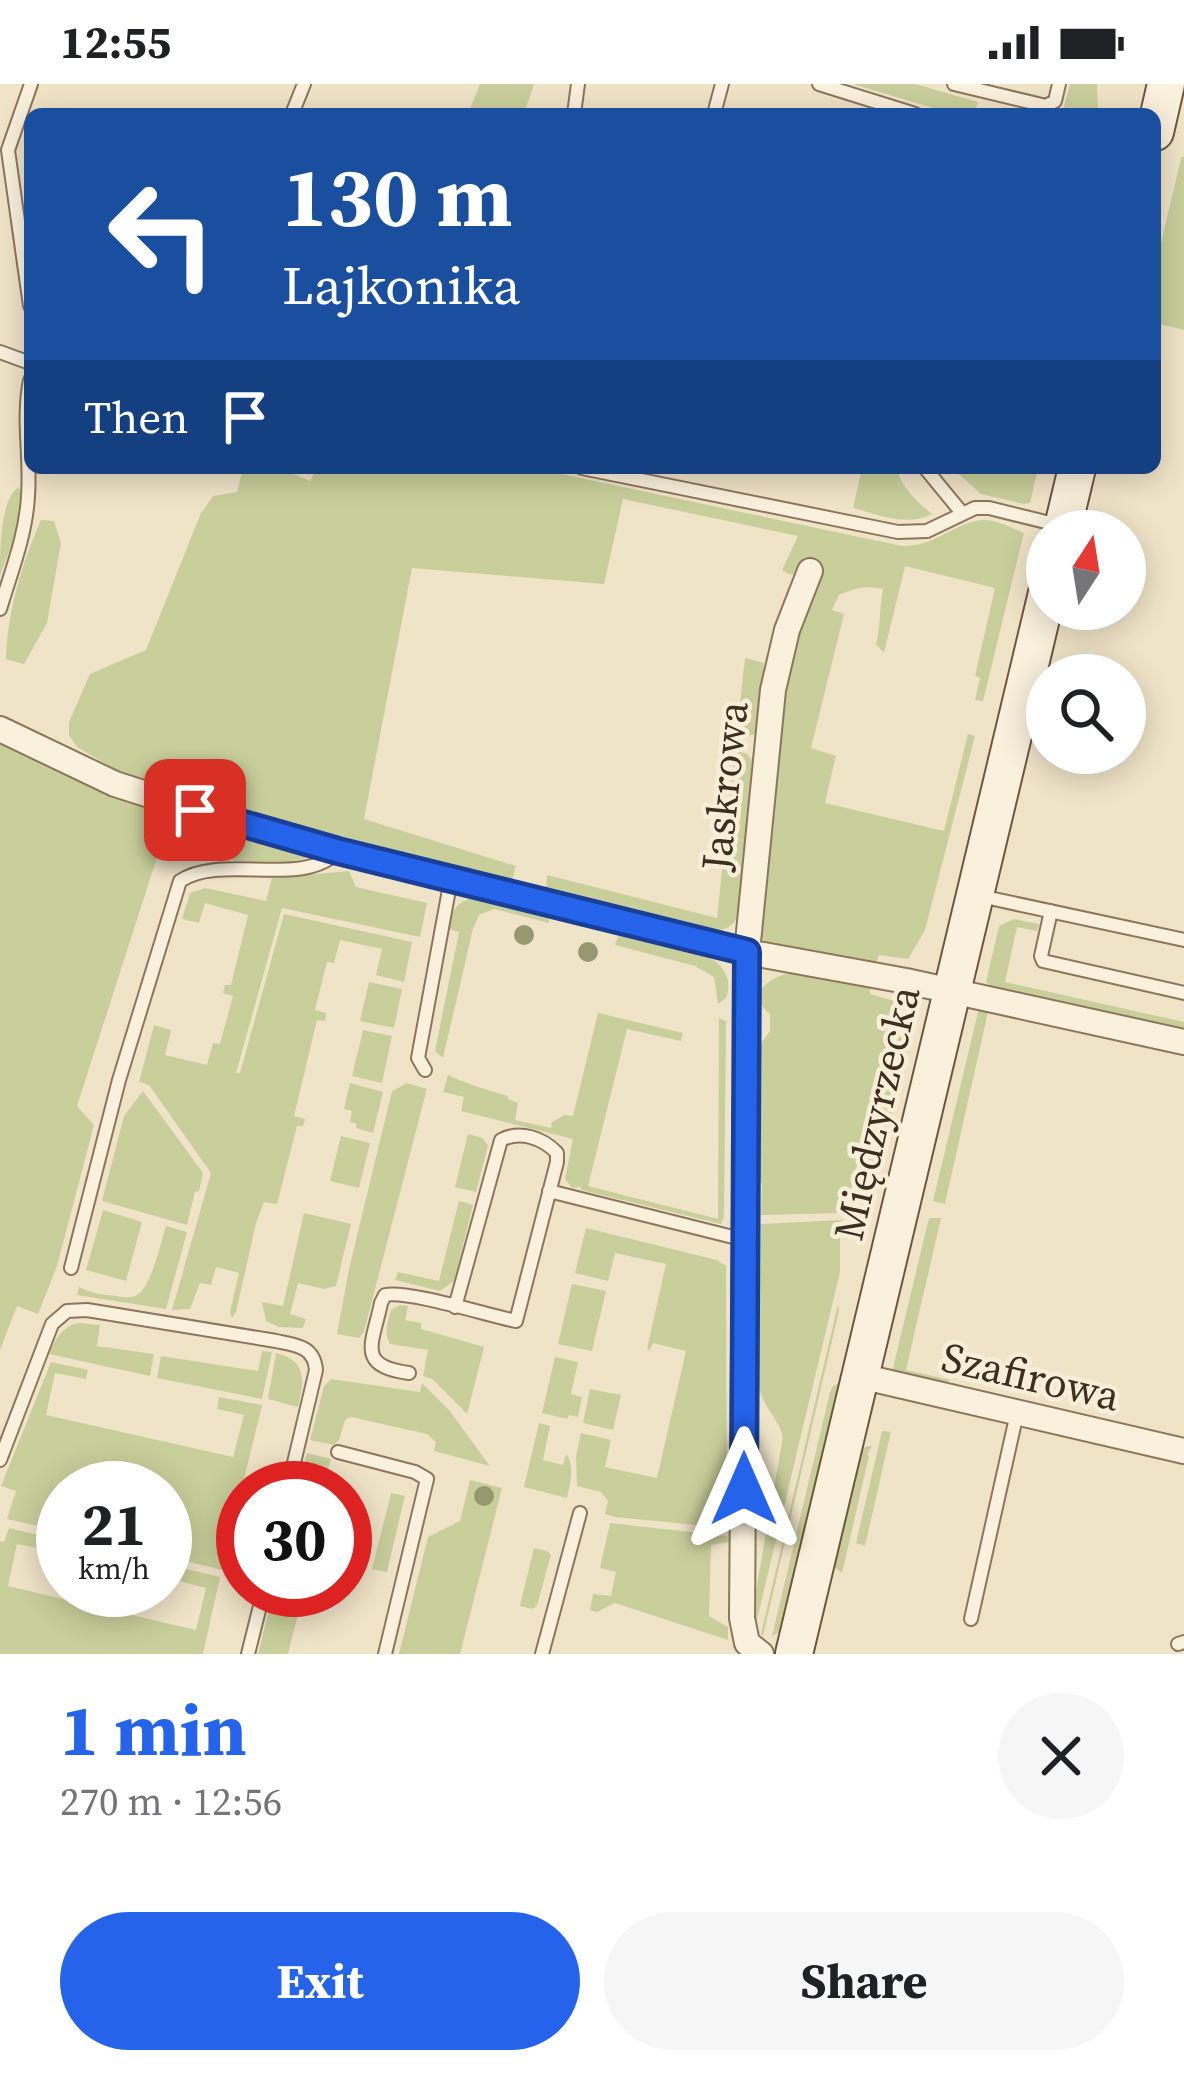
<!DOCTYPE html>
<meta charset="utf-8">
<style>
body{margin:0;font-family:"Source Serif 4",serif;background:#f6f6f6;color:#202124;height:100vh;display:flex;flex-direction:column;font-size:45px;white-space:nowrap}
*{box-sizing:border-box;margin:0}
p{font-size:39px;color:#757577}
.icon{flex:none;width:66px;height:66px;fill:none;stroke:currentColor;stroke-width:2;stroke-linecap:round;stroke-linejoin:round}
.map{position:relative;height:1570px;overflow:hidden}
.sheet{display:flex;flex-direction:column;background:#fff;flex:1}
.sheet>*{flex:none}
.guide{position:absolute;left:24px;top:24px;width:1137px;height:366px;border-radius:18px;box-shadow:0 6px 30px #0003;background:#1a4fa0;color:#fff;overflow:hidden}
.needle{width:78px;rotate:12deg}
.tools{position:absolute;left:1026px;top:426px;display:grid;gap:24px}
.tools a{display:grid;place-items:center;width:120px;height:120px;border-radius:50%;background:#fff;box-shadow:0 6px 30px #0003;font-size:60px}
.speed{position:absolute;left:36px;top:1377px;display:flex;gap:24px;font-size:60px;font-weight:700;text-align:center}
.speed>*{display:grid;place-content:center;width:156px;height:156px;border-radius:50%;background:#fff;box-shadow:0 6px 30px #0003;line-height:1}
.speed small{font-size:30px;font-weight:400}
.speed .limit{border:18px solid #d22;background:#fff;color:#111}
.pin{position:absolute;display:grid;place-items:center;width:102px;height:102px;color:#fff;margin:-51px;border-radius:24px;box-shadow:0 6px 18px #0006}
.me{position:absolute;width:132px;margin:-66px;rotate:0deg;stroke-linejoin:round;filter:drop-shadow(0 0 9px #0008)}
.turn{display:flex;align-items:center;gap:42px;height:252px;padding:0 60px;font-size:54px}
.turn .icon{width:156px;height:156px;stroke-width:2.5}
.turn b{display:block;font-size:84px;line-height:102px}
.then{display:flex;align-items:center;height:114px;padding:0 60px;background:#0003;gap:24px;font-size:45px}
.round{display:grid;place-items:center;flex:none;width:126px;height:126px;border-radius:63px;background:#f6f6f6}
.headline{display:flex;align-items:center;justify-content:space-between;height:204px;padding:0 60px}
h1{font-size:72px;font-weight:700;line-height:90px;color:#2563eb}
.primary-button{display:flex;gap:24px;margin-top:auto;padding:24px 60px}
.primary-button a{flex:1;height:138px;border-radius:72px;background:#2563eb;color:#fff;font-size:48px;font-weight:700;line-height:138px;text-align:center}
.primary-button a+a{background:#f6f6f6;color:#202124}
.status{display:flex;justify-content:space-between;align-items:center;height:84px;padding:0 60px;background:#fff;direction:ltr}
.status svg{height:33px;fill:currentColor}
.map>svg:first-child{display:block}
.green{fill:#c9cf9b}
.lines{fill:none;stroke-linecap:round;stroke-linejoin:round}
.lane-casing{stroke:#8d765c;stroke-width:16}
.street-casing{stroke:#8d765c;stroke-width:28}
.secondary-casing{stroke:#6f573f;stroke-width:40}
.lane{stroke:#faf1dc;stroke-width:12}
.street{stroke:#faf1dc;stroke-width:24}
.secondary{stroke:#faf1dc;stroke-width:36}
.tree{fill:#96986f}
.route-casing{stroke:#184099;stroke-width:30}
.route{stroke:#2563eb;stroke-width:21}
.labels{text-anchor:middle;stroke-width:9;stroke-linejoin:round;paint-order:stroke}
.street-label{font-size:42px;fill:#3d2e20;stroke:#f7eed8}
</style>
<div class="status"><b>12:55</b><svg viewBox="0 0 49 12"><path d="M0 12V9h3v3zM5 12V6h3v6zM10 12V3h3v9zM15 12V0h3v12zM26 1h20v11H26zM47 4h2v5h-2z"/></svg></div>
<div class="map">
<svg width="1184" height="1570" viewBox="0 0 1184 1570">
<rect width="100%" height="100%" fill="#f0e4c8"/>
<path class="green" d="M480,0H534L524,30H468Z
M852,0H915L978,18L974,30H954Z
M1070,0H1097L1098,30H1062Z
M1184,72V246L1155,239V185L1181,74Z
M243,384H279L310,397L317,384H533L902,462C936,463 959,435 986,436C999,437 1012,444 1024,449L983,617L975,616L980,594L975,592L995,504L905,482L884,569L876,560C881,541 879,524 883,505C865,501 856,504 839,511L832,526L844,530L811,664L836,672L825,719L944,747L968,650L975,652L925,846L908,875L879,871L876,879L765,858L757,845L798,491L788,490L782,486L798,452L623,415L604,500L412,484L364,735L516,782L512,796L184,712L121,689L77,663L69,651V638L90,590L146,566L201,429L213,412L237,408Z
M862,384H896C903,405 915,416 932,430C906,443 880,431 853,424Z
M952,384H1038L1030,419L1024,420L981,410Z
M19,403C27,430 9,466 0,492C0,466 0,415 19,403Z
M41,436L54,437L61,459L47,539L24,580L6,575C7,529 22,479 41,436Z
M745,574L764,579L755,650L736,656Z
M0,653L321,768C297,781 259,781 232,776V767L173,751L161,761L77,1022L94,1041L57,1182L38,1230L17,1222L0,1266Z
M735,666L747,670L752,676L739,826C736,839 731,845 717,846L546,805L547,791L717,834Z
M349,787L356,803L427,819L420,853L282,824L236,989H240L284,830L412,858L404,898L376,891L382,865L340,856L334,879L327,878L315,926L326,929L325,937L317,936L294,1032L305,1035L303,1042H297L277,1120L264,1118L256,1139L236,1228L232,1234L230,1228L239,1189L216,1183L211,1201L200,1199L190,1225L172,1226L211,1089L149,1001L139,998L154,941L171,946L165,971L207,981L213,959L220,960L233,912L223,909L225,901H231L248,831L205,819L199,839L182,835L190,809L205,804L266,817L272,794Z
M470,815L549,835V839L494,825L479,831L473,845L443,974L435,967L459,848L448,845C452,830 454,819 470,815Z
M1014,835L1039,840L1037,847L1017,843L1005,898L1184,938V947L991,902L986,898L999,842Z
M618,852L708,873C724,881 733,896 726,914L718,920L714,893L695,882L615,861Z
M793,888L870,903V910L898,918L845,1129L761,1131L762,1099L756,1095L757,975L762,958L770,947V930C744,909 770,893 793,888Z
M369,898L402,905L394,944L360,937Z
M906,923L912,931L913,943L897,1014L873,1085L866,1083Z
M979,924L1012,929L1011,933L988,928L945,1120L933,1117Z
M598,929L683,949L681,957L627,945L588,1102L718,1135L719,934L726,937L724,1133L721,1140L581,1106V1103L572,1104L565,1095L573,1055L461,1027L464,1013L443,1008L448,991C467,1000 487,1006 508,1012V1015L518,1019L515,1036L551,1044L552,1038L565,1031L573,1032Z
M363,946L392,952L382,999L352,992Z
M350,999L383,1008L373,1049L356,1044L357,1040L350,1038L352,1027L344,1025Z
M407,999L427,1005L426,1008L364,1248L359,1254L337,1250L349,1185L392,1007Z
M143,1007L203,1089L199,1107L195,1108L187,1141L102,1117L124,1032Z
M468,1050L483,1054L488,1062L476,1108L455,1103Z
M341,1052L370,1059L359,1104L330,1097Z
M459,1117L473,1121L454,1197L440,1207L395,1196L398,1188L439,1197Z
M103,1126L142,1138L126,1197L86,1186Z
M304,1129L351,1140L336,1202L324,1205L298,1199L290,1230L306,1235L303,1244L279,1243L266,1237L262,1218L283,1222Z
M929,1134H941L906,1286L951,1296L946,1298L899,1291L892,1288Z
M842,1136L844,1139L840,1153V1188L756,1540V1506L783,1353C778,1333 762,1323 759,1302L757,1146L760,1140Z
M166,1142L187,1148L166,1225L77,1211L79,1203C90,1209 103,1211 116,1212C121,1213 131,1214 135,1212C152,1205 160,1159 166,1142Z
M586,1144L717,1176L726,1182L727,1444L615,1433L605,1430L608,1417L601,1408L577,1402L576,1372L581,1349L611,1356L605,1383L657,1394L686,1267L653,1259L650,1266L647,1265L666,1180L615,1169L608,1197L575,1189Z
M572,1200L606,1207L592,1267L558,1260Z
M838,1220L839,1227L763,1552L761,1550Z
M400,1221L408,1222L405,1236L421,1239V1245L484,1263L467,1330L432,1295L423,1292L428,1266L390,1260C383,1249 388,1238 391,1226Z
M78,1239L100,1241L97,1262L154,1270L150,1292L49,1270C55,1255 62,1243 78,1239Z
M262,1267L272,1268L262,1315L157,1294L161,1272L258,1287Z
M276,1269C308,1277 304,1297 298,1323L268,1315Z
M555,1273L578,1278L571,1310L582,1313L578,1333L569,1331L567,1335L542,1329Z
M51,1278L88,1286L86,1295L55,1289L46,1331L233,1373L244,1331L217,1325L219,1313L262,1321L222,1486L165,1472V1404H63V1448L7,1435L16,1407L1,1402Z
M331,1295L420,1308L422,1299L449,1326L490,1382L434,1367L436,1358L427,1350L351,1333L345,1336L339,1356L334,1361L310,1356L324,1302Z
M840,1299L786,1530L779,1548L772,1552L830,1308L833,1302Z
M590,1305L621,1311L613,1346L583,1339Z
M539,1339L550,1342L543,1376L563,1381L566,1370C575,1380 570,1401 567,1414L524,1403Z
M882,1347L891,1348L865,1462L856,1459Z
M867,1362H872L867,1371L869,1372L842,1489L834,1483L833,1477L859,1367Z
M307,1369L331,1375L327,1389L333,1392L330,1404H298Z
M470,1396L502,1404L460,1570H399L428,1453L460,1437Z
M391,1409L405,1412L387,1488L372,1485Z
M610,1439L727,1452L730,1458L711,1461L709,1532L728,1543V1556L615,1519L597,1528L590,1526L593,1510L611,1512L616,1488L600,1484Z
M9,1444L51,1454L48,1466L17,1460L8,1502L196,1546L206,1504L171,1495L174,1482L220,1493L203,1570H0V1457L4,1458Z
M534,1464L547,1467L551,1471L537,1522L532,1525L520,1522Z
M274,1506H304L288,1570H258Z"/>
<g class="lines">
<g class="lane-casing">
<path id="lane" d="M819,0L915,30
M954,0L1046,22L1055,17L1059,0
M292,30L304,0
M574,30L578,0
M714,30L722,0
M30,222L8,66L31,0
M0,268L30,279
M582,384L898,448L927,447L975,424H989L1062,442
M925,384L962,429
M0,525C11,488 26,451 28,412C31,372 22,337 30,296
M980,812L1184,856
M1051,827L1041,872L1043,877L1184,909
M425,986L418,974L451,795
M549,1107L745,1156
M71,1184L119,996L180,797C221,769 304,805 338,767
M409,1289C355,1282 373,1259 381,1219L385,1211C408,1206 487,1231 516,1237L557,1078V1069C543,1054 520,1046 501,1056L455,1223
M338,1368L415,1388L427,1395L385,1570
M0,1376L52,1240L67,1227L87,1226L276,1257C296,1261 314,1262 316,1286L288,1404
M971,1535L1017,1329
M1178,1560L1184,1558
M248,1570L264,1506
M542,1570L580,1429"/>
</g>
<g class="street-casing">
<path id="street" d="M0,645L115,700L231,737L338,767L747,868L906,897L1184,958
M860,1292L1184,1367
M761,1570L747,1559L742,1534L747,868L773,606L787,546L810,487"/>
</g>
<g class="secondary-casing">
<path id="secondary" d="M1155,48L1166,0
M1062,447L1077,384
M794,1570L1047,509"/>
</g>
<use href="#lane" class="lane"/>
<use href="#street" class="street"/>
<use href="#secondary" class="secondary"/>
</g>
<g class="tree">
<circle cx="524" cy="851" r="10"/>
<circle cx="588" cy="868" r="10"/>
<circle cx="484" cy="1412" r="10"/>
</g>
<g class="lines">
<g class="route-casing">
<path id="route" d="M195,726L338,767L747,868L744,1405"/>
</g>
<use href="#route" class="route"/>
</g>
<g class="labels">
<g class="street-label">
<text transform="translate(724 702) rotate(-84)" y="15">Jaskrowa</text>
<text transform="translate(876 1029) rotate(-77)" y="15">Międzyrzecka</text>
<text transform="translate(1031 1292) rotate(13)" y="15">Szafirowa</text>
</g>
</g>
</svg>
<div class="tools">
<a><svg class="needle" viewBox="-14 -14 28 28"><path d="M0-13l5 13h-10z" fill="#e53935"/><path d="M0 13l5-13h-10z" fill="#757577"/></svg></a>
<a><svg class="icon" aria-label="search" viewBox="0 0 24 24"><circle cx="10" cy="10" r="6"/><path d="M15 15l6 6"/></svg></a>
</div>
<div class="speed"><div>21<small>km/h</small></div><div class="limit">30</div></div>
<div class="pin" style="left:195px;top:726px;background:#d93025"><svg class="icon" aria-label="arrive" viewBox="0 0 24 24"><path d="M6 21V4h12l-3 4 3 4H6"/></svg></div>
<svg class="me" style="left:744px;top:1405px" viewBox="-20 -20 40 40"><path d="M0-17L14 15 0 8-14 15z" fill="#2563eb" stroke="#fff" stroke-width="4"/></svg>
<div class="guide">
<div class="turn"><svg class="icon" aria-label="left" viewBox="0 0 24 24"><path d="M17 20v-9H6M10 6l-5 5 5 5"/></svg><div><b>130 m</b>Lajkonika</div></div>
<div class="then">Then<svg class="icon" aria-label="arrive" viewBox="0 0 24 24"><path d="M6 21V4h12l-3 4 3 4H6"/></svg></div>
</div>
</div>
<section class="sheet">
<div class="headline"><div><h1>1 min</h1><p>270 m · 12:56</p></div><a class="round"><svg class="icon" aria-label="close" viewBox="0 0 24 24"><path d="M6 6l12 12M18 6L6 18"/></svg></a></div>
<div class="primary-button"><a>Exit</a><a>Share</a></div>
</section>
